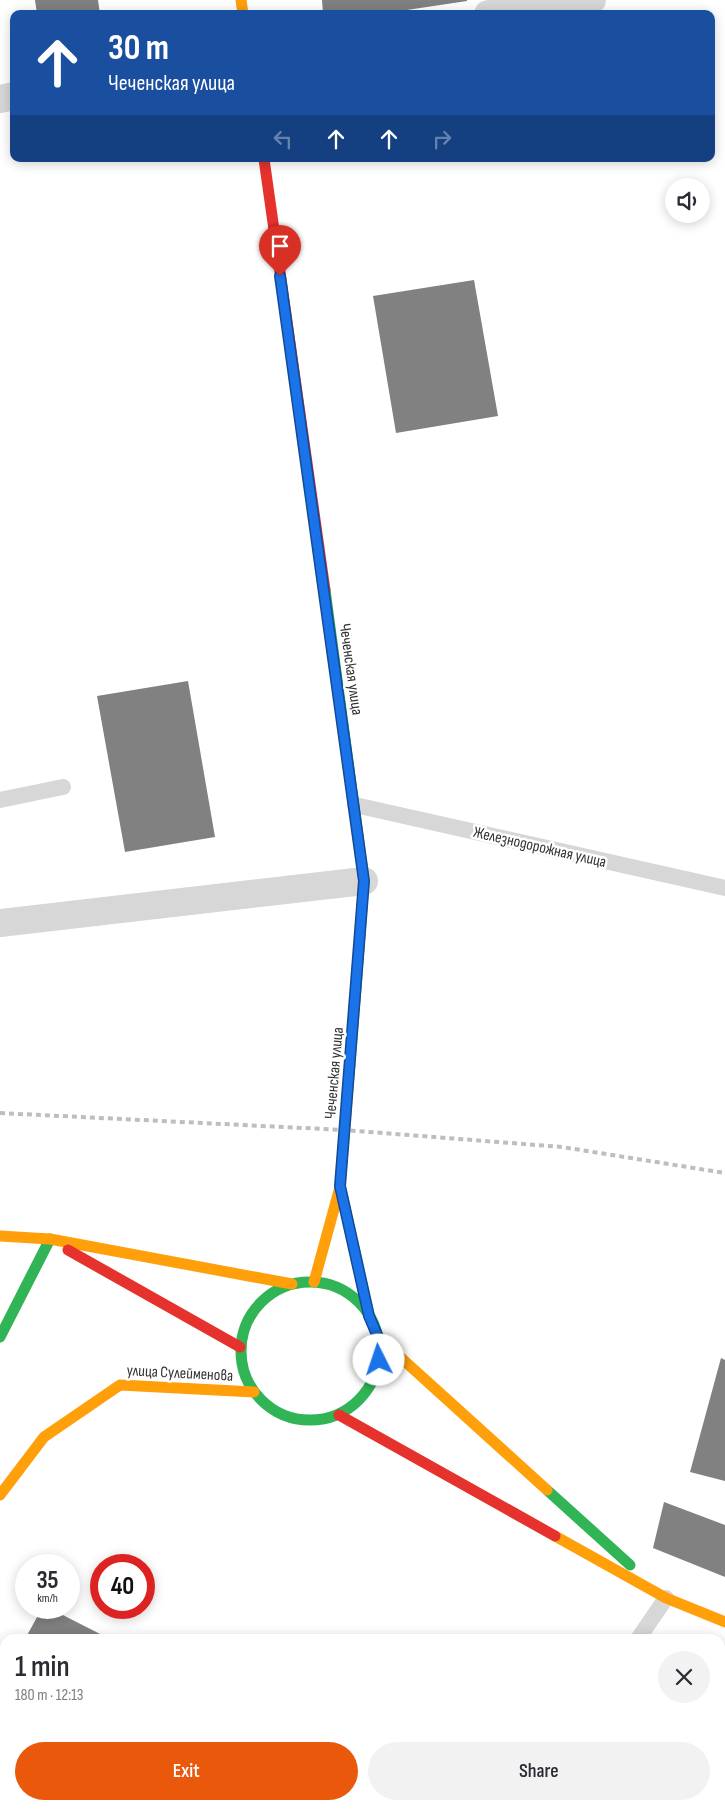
<!DOCTYPE html>
<meta charset="utf-8">
<style>
body{margin:0;font-family:"Sofia Sans Condensed",sans-serif;background:#f2f2f3;color:#2b2b33;height:100vh;display:flex;flex-direction:column;font-size:19px;white-space:nowrap}
*{box-sizing:border-box;margin:0}
p{font-size:16px;color:#7c7c81}
.icon{flex:none;width:28px;height:28px;fill:none;stroke:currentColor;stroke-width:2;stroke-linecap:round;stroke-linejoin:round}
.map{position:relative;flex:1;overflow:hidden}
.details{position:absolute;left:0px;top:1634px;width:725px;height:176px;display:flex;flex-direction:column;background:#fff;border-radius:15px 15px 0 0;box-shadow:0 2px 12px #0003}
.details>*{flex:none}
.hud{position:absolute;left:10px;top:10px;width:705px;height:152px;border-radius:10px;box-shadow:0 2px 12px #0003;background:#1a4fa0;color:#fff;overflow:hidden}
.tools{position:absolute;left:665px;top:178px;display:grid;gap:10px}
.tools a{display:grid;place-items:center;width:45px;height:45px;border-radius:50%;background:#fff;box-shadow:0 2px 12px #0003;font-size:25px}
.speed{position:absolute;left:15px;top:1554px;display:flex;gap:10px;font-size:25px;font-weight:700;text-align:center}
.speed>*{display:grid;place-content:center;width:65px;height:65px;border-radius:50%;background:#fff;box-shadow:0 2px 12px #0003;line-height:1}
.speed small{font-size:12px;font-weight:400}
.speed .limit{border:8px solid #d22;background:#fff;color:#111}
.pin{position:absolute;display:grid;place-items:center;width:42px;height:42px;color:#fff;margin:-51px -21px;border-radius:50% 50% 50% 0;rotate:-45deg;box-shadow:0 0 5px #0007}
.pin .icon{rotate:45deg}
.me{position:absolute;width:55px;margin:-28px;rotate:356deg;stroke-linejoin:round;filter:drop-shadow(0 0 4px #0008)}
.turn{display:flex;align-items:center;gap:18px;height:105px;padding:0 15px;font-size:22px}
.turn .icon{width:65px;height:65px;stroke-width:2.5}
.turn b{display:block;font-size:35px;line-height:42px}
.lanes{display:flex;align-items:center;height:48px;padding:0 15px;background:#0003;justify-content:center;gap:25px;direction:ltr}
.lanes .off{opacity:.35}
.round{display:grid;place-items:center;flex:none;width:52px;height:52px;border-radius:26px;background:#f2f2f3}
.overview{display:flex;align-items:center;justify-content:space-between;height:85px;padding:0 15px}
h1{font-size:30px;font-weight:600;line-height:38px}
.primary-button{display:flex;gap:10px;margin-top:auto;padding:10px 15px}
.primary-button a{flex:1;height:58px;border-radius:30px;background:#ea580c;color:#fff;font-size:20px;font-weight:600;line-height:58px;text-align:center}
.primary-button a+a{background:#f2f2f3;color:#2b2b33}
.map>svg:first-child{display:block}
.building{fill:#818181}
.lines{fill:none;stroke-linecap:round;stroke-linejoin:round}
.lane{stroke:#d7d7d7;stroke-width:16}
.street{stroke:#d7d7d7;stroke-width:28}
.fast{stroke:#30b455;stroke-width:11}
.slow{stroke:#ff9f0a;stroke-width:11}
.jam{stroke:#e5322d;stroke-width:11}
.rail{stroke:#bebebe;stroke-width:4;stroke-dasharray:5 4;stroke-linecap:butt}
.route-casing{stroke:#114b97;stroke-width:12}
.route{stroke:#1a73e8;stroke-width:9}
.labels{text-anchor:middle;stroke-width:5;stroke-linejoin:round;paint-order:stroke}
.street-label{font-size:16px;fill:#333;stroke:#fff}
</style>
<div class="map">
<svg width="725" height="1809" viewBox="0 0 725 1809">
<rect width="100%" height="100%" fill="#fff"/>
<path class="building" d="M35,0H98L100,14H37Z
M322,0H467V1L380,14H323Z
M474,280L498,416L396,433L373,296Z
M188,681L215,837L125,852L97,696Z
M721,1358L725,1360V1481L690,1472Z
M664,1502L725,1525V1577L653,1548Z
M42,1608H49L110,1639H25Z
M5,1678V1764L0,1761V1687Z"/>
<g class="lines">
<path class="lane" d="M0,800L63,787
M355,805L725,888
M638,1639L666,1598
M519,1809L522,1805"/>
<path class="street" d="M488,14L592,0
M0,99L14,96
M0,923L364,881"/>
<path class="fast" d="M325,590L364,881L355,1000
M341,1190L369,1316
M241 1351a69 69 0 1 1 138 0a69 69 0 1 1-138 0Z
M0,1337L50,1239
M547,1490L630,1565"/>
<path class="slow" d="M241,0L243,14
M0,1236L50,1239L292,1284
M314,1282L340,1187L355,1000
M378,1337L547,1490
M0,1495L44,1437L120,1385L254,1392
M555,1536L666,1598L725,1622"/>
<path class="jam" d="M264,159L325,590
M68,1250L240,1347
M339,1415L555,1536"/>
<path class="rail" d="M0,1113L344,1130L562,1147L725,1173"/>
</g>
<g class="lines">
<g class="route-casing">
<path id="route" d="M280,276L364,881L340,1186L369,1316L378,1337L379,1360"/>
</g>
<use href="#route" class="route"/>
</g>
<g class="labels">
<g class="street-label">
<text transform="translate(352 669) rotate(82)" y="6">Чеченская улица</text>
<text transform="translate(540 846) rotate(13)" y="6">Железнодорожная улица</text>
<text transform="translate(333 1073) rotate(-85)" y="6">Чеченская улица</text>
<text transform="translate(180 1372) rotate(3)" y="6">улица Сулейменова</text>
</g>
</g>
</svg>
<div class="tools">
<a><svg class="icon" aria-label="sound" viewBox="0 0 24 24"><path d="M4 9h4l5-4v14l-5-4H4zM17 9q2 3 0 6"/></svg></a>
</div>
<div class="speed"><div>35<small>km/h</small></div><div class="limit">40</div></div>
<div class="pin" style="left:280px;top:276px;background:#d93025"><svg class="icon" aria-label="arrive" viewBox="0 0 24 24"><path d="M6 21V4h12l-3 4 3 4H6"/></svg></div>
<svg class="me" style="left:379px;top:1360px" viewBox="-20 -20 40 40"><circle r="19" fill="#fff"/><path d="M0-13L10 11 0 6-10 11z" fill="#1a73e8"/></svg>
<div class="hud">
<div class="turn"><svg class="icon" aria-label="ahead" viewBox="0 0 24 24"><path d="M12 20V5M6 11l6-6 6 6"/></svg><div><b>30 m</b>Чеченская улица</div></div>
<div class="lanes"><svg class="icon off" aria-label="left" viewBox="0 0 24 24"><path d="M17 20v-9H6M10 6l-5 5 5 5"/></svg><svg class="icon" aria-label="ahead" viewBox="0 0 24 24"><path d="M12 20V5M6 11l6-6 6 6"/></svg><svg class="icon" aria-label="ahead" viewBox="0 0 24 24"><path d="M12 20V5M6 11l6-6 6 6"/></svg><svg class="icon off" aria-label="right" viewBox="0 0 24 24"><path d="M7 20v-9h11M14 6l5 5-5 5"/></svg></div>
</div>
<section class="details">
<div class="overview"><div><h1>1 min</h1><p>180 m · 12:13</p></div><a class="round"><svg class="icon" aria-label="close" viewBox="0 0 24 24"><path d="M6 6l12 12M18 6L6 18"/></svg></a></div>
<div class="primary-button"><a>Exit</a><a>Share</a></div>
</section>
</div>
